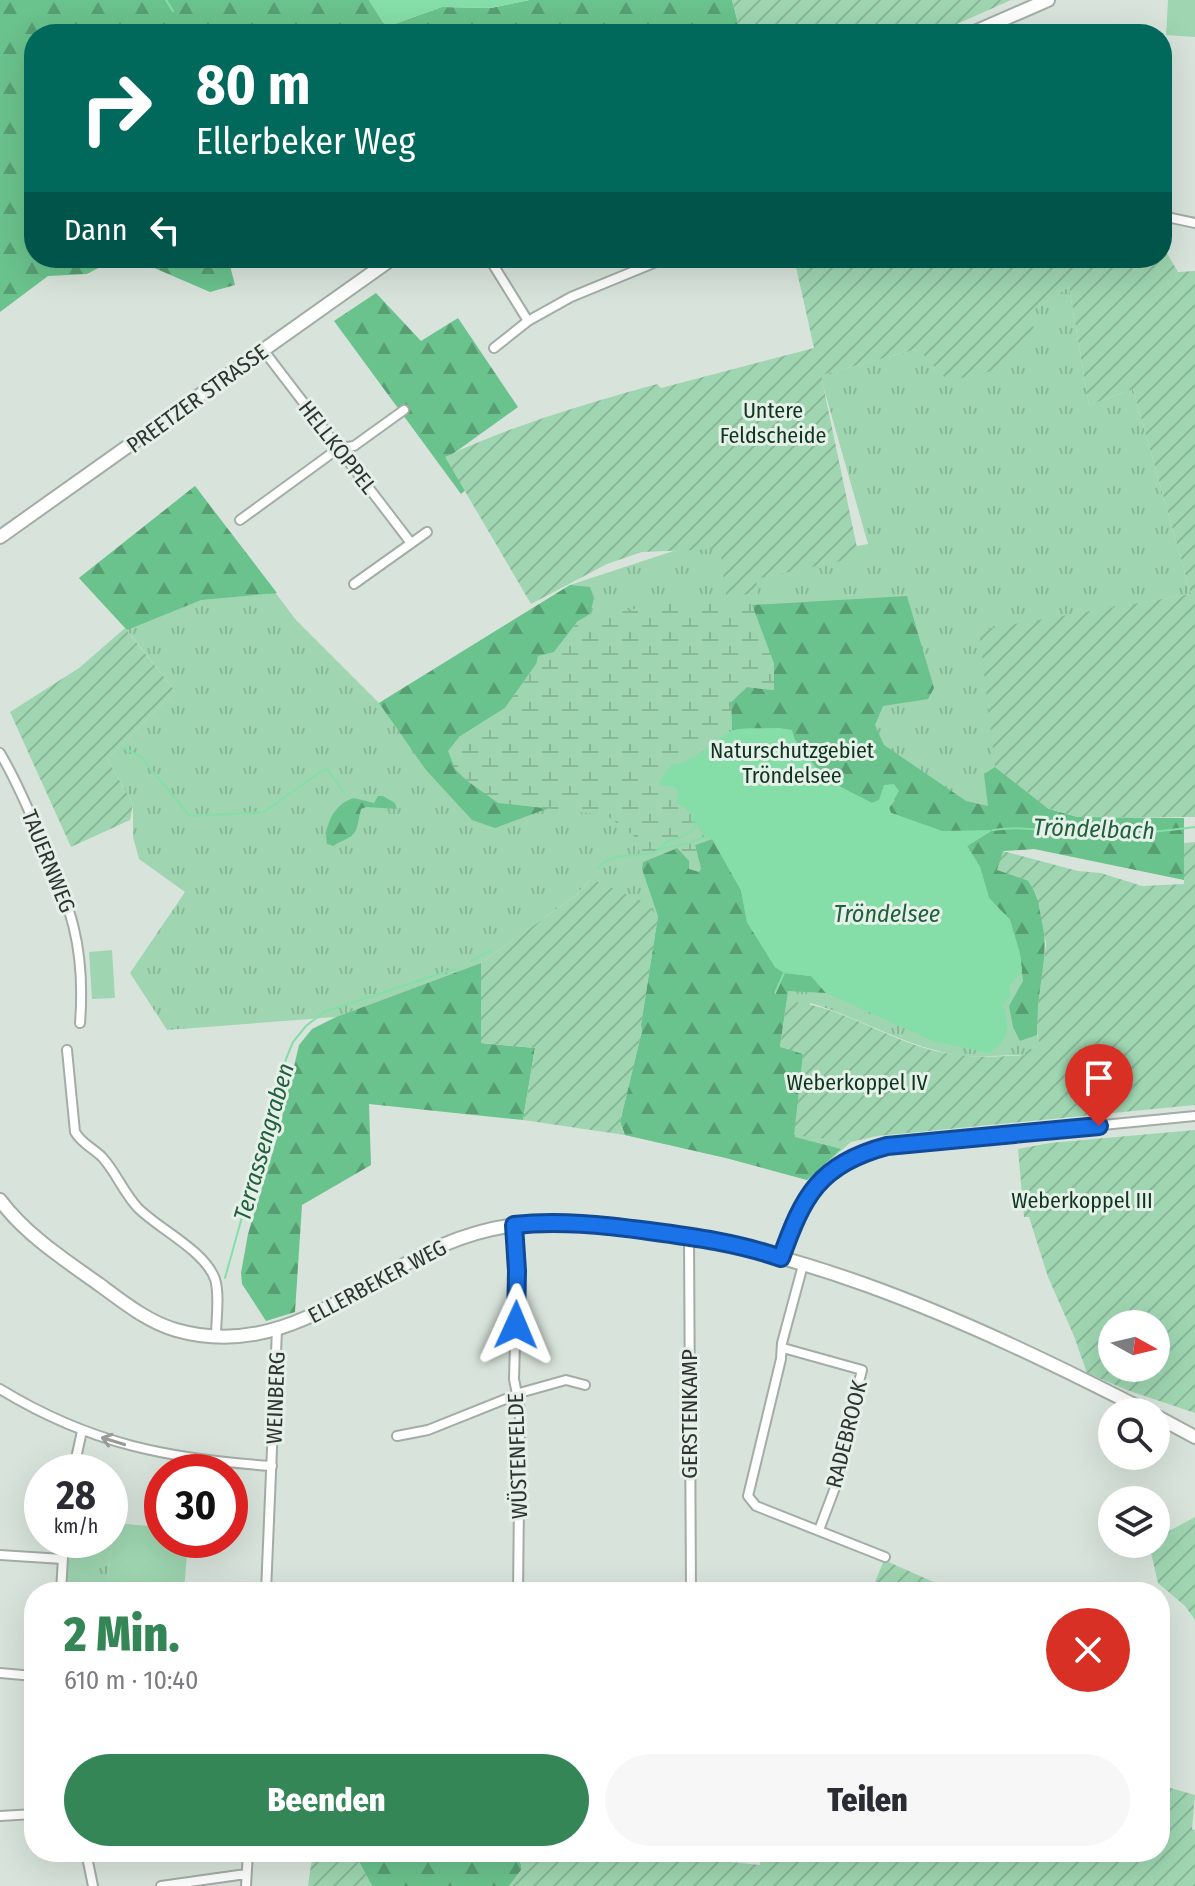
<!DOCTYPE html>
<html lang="de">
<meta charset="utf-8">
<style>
body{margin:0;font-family:"Fira Sans Condensed",sans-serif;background:#f7f7f7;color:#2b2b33;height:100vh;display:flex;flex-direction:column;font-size:30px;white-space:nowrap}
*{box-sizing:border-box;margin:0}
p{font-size:26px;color:#7c7c81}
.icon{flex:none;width:44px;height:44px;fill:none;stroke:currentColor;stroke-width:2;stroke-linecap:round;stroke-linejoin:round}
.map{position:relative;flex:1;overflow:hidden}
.sheet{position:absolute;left:24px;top:1582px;width:1146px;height:280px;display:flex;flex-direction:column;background:#fff;border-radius:32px;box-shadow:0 8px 32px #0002}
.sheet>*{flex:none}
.guide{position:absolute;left:24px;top:24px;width:1148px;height:244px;border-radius:32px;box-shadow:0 8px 32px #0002;background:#00695c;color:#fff;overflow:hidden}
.needle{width:52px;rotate:98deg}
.fabs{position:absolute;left:1098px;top:1310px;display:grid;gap:16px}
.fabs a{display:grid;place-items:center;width:72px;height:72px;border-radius:50%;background:#fff;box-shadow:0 8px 32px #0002;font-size:40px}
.speed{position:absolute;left:24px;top:1454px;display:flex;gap:16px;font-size:40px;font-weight:700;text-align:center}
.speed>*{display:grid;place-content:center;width:104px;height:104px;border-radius:50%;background:#fff;box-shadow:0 8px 32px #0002;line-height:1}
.speed small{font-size:20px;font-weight:400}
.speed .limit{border:12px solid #d22;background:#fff;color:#111}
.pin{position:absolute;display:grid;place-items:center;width:68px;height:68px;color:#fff;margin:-82px -34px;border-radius:50% 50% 50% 0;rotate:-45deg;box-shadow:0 0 8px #0007}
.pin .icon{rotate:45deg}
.me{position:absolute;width:88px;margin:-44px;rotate:1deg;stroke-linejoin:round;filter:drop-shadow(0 0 6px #0008)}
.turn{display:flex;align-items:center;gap:28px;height:168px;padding:0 40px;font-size:36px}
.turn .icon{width:104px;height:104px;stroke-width:2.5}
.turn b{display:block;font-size:56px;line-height:68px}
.then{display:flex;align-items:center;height:76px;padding:0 40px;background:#0003;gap:16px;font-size:30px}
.round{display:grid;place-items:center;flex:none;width:84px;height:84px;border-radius:42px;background:#f7f7f7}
.headline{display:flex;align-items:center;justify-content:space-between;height:136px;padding:0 40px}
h1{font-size:48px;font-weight:800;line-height:60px;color:#348657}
.action{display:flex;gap:16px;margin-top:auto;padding:16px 40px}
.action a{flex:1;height:92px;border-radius:48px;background:#348657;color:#fff;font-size:32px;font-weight:800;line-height:92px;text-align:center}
.action a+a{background:#f7f7f7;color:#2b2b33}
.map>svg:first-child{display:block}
.grass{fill:url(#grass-tufts)}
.forest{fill:url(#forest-firs)}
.wetland{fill:url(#wetland-marsh)}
.garden{fill:url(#garden-furrows);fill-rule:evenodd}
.pitch{fill:#9fd6b1}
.water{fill:#85dea7}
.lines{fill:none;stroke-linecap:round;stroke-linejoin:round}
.stream{stroke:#85dea7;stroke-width:2}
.street-casing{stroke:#a1ada5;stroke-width:12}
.secondary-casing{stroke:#a1ada5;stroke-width:16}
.street{stroke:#fff;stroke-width:8}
.secondary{stroke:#fff;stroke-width:12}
.oneway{stroke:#989a98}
.route-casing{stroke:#114b97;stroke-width:20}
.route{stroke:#1a73e8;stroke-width:14}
.labels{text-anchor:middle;stroke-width:6;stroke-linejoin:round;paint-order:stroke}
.street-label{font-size:22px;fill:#303431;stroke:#e5f1e8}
.park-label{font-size:22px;fill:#0f3520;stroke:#e5f1e8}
.water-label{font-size:24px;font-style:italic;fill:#20603d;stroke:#e5f1e8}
</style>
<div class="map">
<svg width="1195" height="1886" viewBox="0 0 1195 1886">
<defs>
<pattern id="grass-tufts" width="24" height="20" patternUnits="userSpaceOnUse" patternTransform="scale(2)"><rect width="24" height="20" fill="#9fd6b1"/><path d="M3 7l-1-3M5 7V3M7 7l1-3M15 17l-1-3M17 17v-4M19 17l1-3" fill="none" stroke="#89b899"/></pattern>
<pattern id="forest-firs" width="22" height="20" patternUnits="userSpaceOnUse" patternTransform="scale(2)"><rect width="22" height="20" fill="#6ac28c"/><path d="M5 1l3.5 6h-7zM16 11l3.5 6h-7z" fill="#589e73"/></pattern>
<pattern id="wetland-marsh" width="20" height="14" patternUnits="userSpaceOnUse" patternTransform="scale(2)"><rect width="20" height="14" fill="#9fd6b1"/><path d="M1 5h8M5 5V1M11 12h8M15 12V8" fill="none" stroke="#89b899"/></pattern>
<pattern id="garden-furrows" width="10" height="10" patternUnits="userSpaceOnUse" patternTransform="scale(2)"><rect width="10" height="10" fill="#9fd6b1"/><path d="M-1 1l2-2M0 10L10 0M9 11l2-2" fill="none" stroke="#89b899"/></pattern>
</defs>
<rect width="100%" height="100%" fill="#d8e4db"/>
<path class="grass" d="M1069,287L1089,405L1133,389L1191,594L980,631L1034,849L1003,851L998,869L1038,1004L1037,1035L1044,1058C1017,1050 982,1061 951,1054C901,1044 858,1017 810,1003L795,1134L851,1142L807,1180L726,1158L625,1135L591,879L575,896L481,963L336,1017L167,1030L130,973L185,892L139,859L133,837V804L107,759L175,691L127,630L79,578L195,486L296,620L379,703L570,585L722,535L731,569L868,544L820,375L918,349L1029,312Z
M110,1523H113L107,1592H65L69,1540H110Z"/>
<path class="forest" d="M0,0H369L386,27L442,7L491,8L529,0H732L741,34H34V258H117L87,274L48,276L0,312Z
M131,258H228L235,285L210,292Z
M376,293L421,341L458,318L518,407L454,453L469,487L461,494L334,321Z
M195,486L277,593L201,600L127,630L79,578Z
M570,585L590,587L594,598L590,614L578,621L554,652L536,664L505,708L459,737L586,802L549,808L495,828L472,820L426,770L379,703Z
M907,596L934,688L928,699L883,706L875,725L884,745L966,801L988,806L984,774L995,767L1049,809L1078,817L1184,818V880L1034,849L1003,851C1012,862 1024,873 1031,885C1057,930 1038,987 1037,1035L1020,1041L1013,1027L1009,1006L1023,981L1020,954L1010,920L989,898L980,867L967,846L991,831H942L891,813L889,808L895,800H879L872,803L825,779L795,740L779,728L732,731L731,702L747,687L774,690V664L752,605Z
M378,796H383L395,803L397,809L366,807L361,809C356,828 360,834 340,842C329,847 339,847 327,844C323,826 335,803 354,798L374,803Z
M712,839L741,890L747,922L775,967L784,973L811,976L826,993L788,991L780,1046L803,1054L795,1137L841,1149L807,1180L726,1158L625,1135L620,1122L642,1031L641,1025L658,916L642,869L643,862L677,848L701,869L695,845Z
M481,963V1043L535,1048L523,1120L369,1104L371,1165L302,1205L295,1312L266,1321L242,1284L241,1273L248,1234L277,1138L299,1045L312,1029L336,1017Z
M360,1852H518L522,1869L509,1886H372L358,1860Z"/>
<path class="wetland" d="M723,600H748L752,605L774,664V690L747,687L731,702L732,731L708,749L679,764L673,786L705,837L712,839L695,845L701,869L699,872L689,869V861L677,848L643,862L635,837L606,815L498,803L466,780L455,769L448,751L459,737L505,708L536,665L538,656L554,652L578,621L658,604Z"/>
<path class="garden" d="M732,0H1011L957,24L923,34H741Z
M1164,248L1178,272L1195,271V817H1078L1049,809L995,767L979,630L1191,594L1133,389L1089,405L1069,287L1030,312L1036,338L992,371L948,381L918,349L821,375L859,557L756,579L758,594L726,595L720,549L642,552L607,564L531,604L445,457C513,425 585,404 657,384L661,388L814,348L794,258H1063L1065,266L1107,258H1162V249Z
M125,628L175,691L107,759L133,804L130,820L71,847L10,712L79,668Z
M1195,842V1105L877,1136L851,1142L794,1135L803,1054L780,1047L787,1001C835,1005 875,1032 921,1047C955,1058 990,1058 1025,1055V1048L1041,1051L1037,1033L1038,1004L1046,944L1037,896L1029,881L997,870L1003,851L1078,871L1101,873L1142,886L1184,884V843Z
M591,879L644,902L658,916L641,1025L642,1031L620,1122L625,1135L523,1120L535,1048L481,1043V963L575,896Z
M1195,1130V1413L1127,1390L1087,1373L1074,1336L1048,1277L1029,1217H1024L1018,1149L1050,1143ZM1112,1324H1156V1368H1112Z
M1195,1517V1620L1185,1606L1158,1583L1149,1544H1156V1538Z
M884,1560L956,1592H871Z
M1160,1785L1195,1795L1192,1829L1195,1830V1886H509L522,1869L518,1852H590L623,1859L630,1852H693L694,1858L760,1865L761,1852H1160Z
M313,1852H360L358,1860L372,1886H308Z"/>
<path class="pitch" d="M1168,0H1195V37L1166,35Z
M112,950L115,998L92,999L89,952Z
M113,1523L162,1527V1540H188L184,1592H107Z"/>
<path class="water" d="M369,0H529L491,8L442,7L386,27Z
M779,728L792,730L795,740L825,779L872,803L879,800L884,785L894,784L899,791L889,808L891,813L942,831L993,830L967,846L980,867L989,898L1010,920L1020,954L1022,971L1009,986L1011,995L1003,1005C1010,1030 1011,1036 989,1053L933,1041L826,993L811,976L784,973L775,967L747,922L741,890L712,839L705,837L687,808L677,803V790L673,786H660L659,783L672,764C699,764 715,736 734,730C747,727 765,729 779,728Z"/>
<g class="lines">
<path class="stream" d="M166,0L173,11
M123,748L140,756L189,815L194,816L264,812L323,770L327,769L344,793
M993,830C1025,825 1044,832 1075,834C1115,837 1155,832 1195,827
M660,849L689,843L705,837
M598,868C609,852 636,857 652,853C659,851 662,844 668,841C678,837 687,837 695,827L692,816
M471,961L491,950
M775,993L784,973
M225,1278L286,1059L293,1042L306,1026L324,1012L455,969"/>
<g class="street-casing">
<path id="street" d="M1162,216L1195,223
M489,258L528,321
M494,348L528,321L571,297L666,258
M264,351L411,543
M240,520L339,448L354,446L404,410
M354,584L427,532
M0,753C16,780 28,808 40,837C70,907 86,944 80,1023
M67,1050L75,1132C82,1144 92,1147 102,1157C116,1172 123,1192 138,1208C160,1230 204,1250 215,1279C220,1296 216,1318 216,1336
M514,1225L517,1271L514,1379L520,1410L518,1592
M689,1236L691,1592
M781,1258C803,1196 819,1164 887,1146L1195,1116
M803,1265L782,1343L781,1359L748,1496L756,1506L885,1557
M783,1348L862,1370L839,1461V1477L819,1530
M0,1389C90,1444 169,1459 272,1466
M397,1436L428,1430L523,1392L566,1380L585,1385
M73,1472L82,1431
M0,1555L63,1559
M61,1592L64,1540
M266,1592L277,1329
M0,1673L34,1676
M0,1816L34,1814
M86,1852L93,1886
M161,1886L246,1874
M246,1886L248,1852"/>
</g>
<g class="secondary-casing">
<path id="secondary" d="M970,34L1048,0
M0,537L393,258
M0,1200C26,1235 65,1260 100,1285C123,1302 148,1322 176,1330C281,1360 355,1284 443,1245C482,1228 524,1221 566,1222C774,1230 966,1319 1148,1412
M1156,1416L1195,1437"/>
</g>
<use href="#street" class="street"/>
<use href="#secondary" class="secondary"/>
</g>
<defs><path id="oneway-shaft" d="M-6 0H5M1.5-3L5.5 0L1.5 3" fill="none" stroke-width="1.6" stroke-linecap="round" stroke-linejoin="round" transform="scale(2)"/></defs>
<use class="oneway" href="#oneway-shaft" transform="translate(113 1441) rotate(-163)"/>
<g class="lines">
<g class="route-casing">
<path id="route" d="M516,1325L517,1271L514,1225C559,1220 604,1225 649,1231C694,1237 738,1243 781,1258C803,1196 819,1164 887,1146L1099,1126"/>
</g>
<use href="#route" class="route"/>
</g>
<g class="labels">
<g class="street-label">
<text transform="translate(197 398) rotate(-36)" y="8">PREETZER STRASSE</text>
<text transform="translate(338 447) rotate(52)" y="8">HELLKOPPEL</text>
<text transform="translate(49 861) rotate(68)" y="8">TAUERNWEG</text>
<text transform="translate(377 1281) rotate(-28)" y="8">ELLERBEKER WEG</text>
<text transform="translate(275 1398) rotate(-88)" y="8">WEINBERG</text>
<text transform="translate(689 1414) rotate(-90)" y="8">GERSTENKAMP</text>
<text transform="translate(846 1434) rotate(-76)" y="8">RADEBROOK</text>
<text transform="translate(517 1456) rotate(-92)" y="8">WÜSTENFELDE</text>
</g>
<g class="park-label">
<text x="773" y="418">Untere<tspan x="773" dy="25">Feldscheide</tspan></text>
<text x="792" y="758">Naturschutzgebiet<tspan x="792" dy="25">Tröndelsee</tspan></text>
<text x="857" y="1090">Weberkoppel IV</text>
<text x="1082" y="1208">Weberkoppel III</text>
</g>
<g class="water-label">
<text transform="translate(1094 829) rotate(2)" y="8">Tröndelbach</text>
<text x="887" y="922">Tröndelsee</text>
<text transform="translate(264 1142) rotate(-74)" y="8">Terrassengraben</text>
</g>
</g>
</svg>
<div class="fabs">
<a><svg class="needle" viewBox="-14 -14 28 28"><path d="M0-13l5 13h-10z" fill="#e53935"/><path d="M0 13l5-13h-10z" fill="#7c7c81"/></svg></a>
<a><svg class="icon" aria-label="search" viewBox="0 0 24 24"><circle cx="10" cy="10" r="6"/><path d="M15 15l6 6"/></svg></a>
<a><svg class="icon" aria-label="layers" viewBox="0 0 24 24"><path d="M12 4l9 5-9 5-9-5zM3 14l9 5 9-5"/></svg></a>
</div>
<div class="speed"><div>28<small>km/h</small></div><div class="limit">30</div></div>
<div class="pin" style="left:1099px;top:1126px;background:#d93025"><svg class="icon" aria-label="arrive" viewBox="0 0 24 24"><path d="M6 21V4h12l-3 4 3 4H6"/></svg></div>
<svg class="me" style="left:516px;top:1325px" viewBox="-20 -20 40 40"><path d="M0-17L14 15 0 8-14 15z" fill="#1a73e8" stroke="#fff" stroke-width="4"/></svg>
<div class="guide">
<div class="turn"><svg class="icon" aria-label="right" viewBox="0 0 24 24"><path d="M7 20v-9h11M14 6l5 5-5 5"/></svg><div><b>80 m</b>Ellerbeker Weg</div></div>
<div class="then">Dann<svg class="icon" aria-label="left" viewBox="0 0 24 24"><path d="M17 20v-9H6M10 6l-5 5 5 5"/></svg></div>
</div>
<section class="sheet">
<div class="headline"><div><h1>2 Min.</h1><p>610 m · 10:40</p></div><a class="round" style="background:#d93025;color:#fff"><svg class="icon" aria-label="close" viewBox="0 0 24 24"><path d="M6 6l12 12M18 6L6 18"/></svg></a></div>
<div class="action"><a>Beenden</a><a>Teilen</a></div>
</section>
</div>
